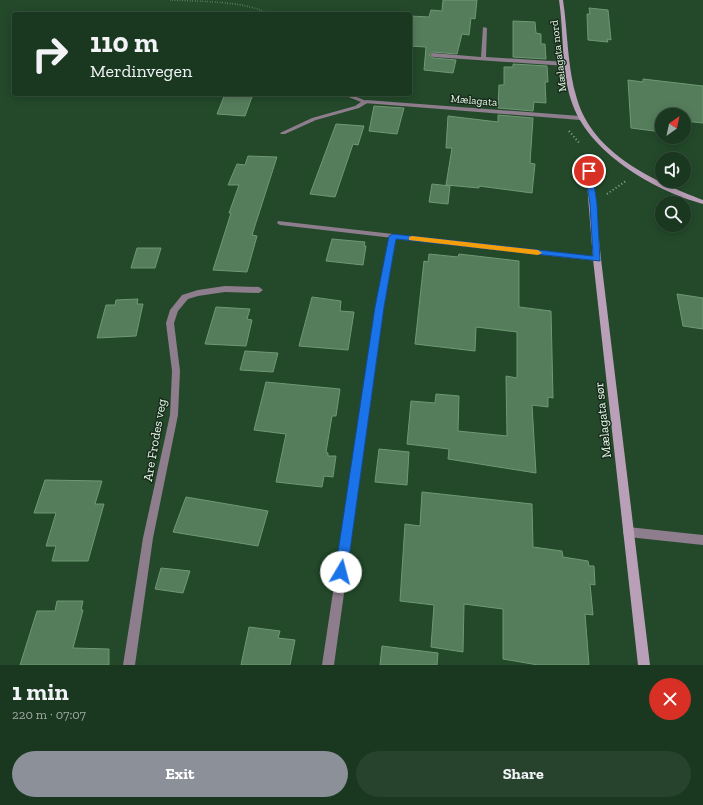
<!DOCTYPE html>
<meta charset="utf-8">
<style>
body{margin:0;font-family:"Zilla Slab",serif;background:#27422d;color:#f1f3f6;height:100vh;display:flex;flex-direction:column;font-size:15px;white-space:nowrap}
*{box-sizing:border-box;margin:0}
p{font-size:13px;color:#9faca5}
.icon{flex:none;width:22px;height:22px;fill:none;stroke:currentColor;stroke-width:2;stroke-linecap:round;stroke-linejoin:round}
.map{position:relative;height:665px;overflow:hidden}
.sheet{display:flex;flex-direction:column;background:#1a3720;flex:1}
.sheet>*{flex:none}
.hud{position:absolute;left:12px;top:12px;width:400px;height:84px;border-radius:4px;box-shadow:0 2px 10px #0003,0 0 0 1px #38513e;background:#1a3720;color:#f1f3f6;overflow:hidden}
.needle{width:26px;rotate:33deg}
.controls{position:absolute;left:655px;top:108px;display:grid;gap:8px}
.controls a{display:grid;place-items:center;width:36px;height:36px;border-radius:50%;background:#1a3720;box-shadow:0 2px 10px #0003,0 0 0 1px #38513e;font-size:20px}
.pin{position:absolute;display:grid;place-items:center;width:34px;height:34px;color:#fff;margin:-17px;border:2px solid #fff;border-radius:50%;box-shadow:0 1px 4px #0007}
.me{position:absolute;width:44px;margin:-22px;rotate:8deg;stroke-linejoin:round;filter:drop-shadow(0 0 3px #0008)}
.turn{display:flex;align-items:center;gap:14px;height:84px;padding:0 12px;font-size:18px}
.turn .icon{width:52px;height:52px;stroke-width:2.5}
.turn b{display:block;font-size:28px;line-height:34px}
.round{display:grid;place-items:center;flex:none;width:42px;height:42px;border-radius:21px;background:#27422d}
.summary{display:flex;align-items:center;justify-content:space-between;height:68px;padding:0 12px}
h1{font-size:24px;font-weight:800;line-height:30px}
.action{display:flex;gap:8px;margin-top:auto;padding:8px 12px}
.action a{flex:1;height:46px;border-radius:24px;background:#8c9099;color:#fff;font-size:16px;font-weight:800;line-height:46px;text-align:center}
.action a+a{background:#27422d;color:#f1f3f6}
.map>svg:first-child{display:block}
.building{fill:#557d5b;stroke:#6f9875}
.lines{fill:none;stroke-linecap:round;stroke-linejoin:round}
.path-far1{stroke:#8ba990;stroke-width:1.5;stroke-dasharray:0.5 2;stroke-linecap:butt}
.path{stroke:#8ba990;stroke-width:2;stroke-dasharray:1 2.5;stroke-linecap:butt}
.lane{fill:#8e7d8d;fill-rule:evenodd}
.street{fill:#8e7d8d;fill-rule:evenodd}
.secondary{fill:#ba9fb8;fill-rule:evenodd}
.route{fill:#1a73e8;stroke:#114b97}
.slow{fill:#f59e0b}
.labels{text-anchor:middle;stroke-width:3;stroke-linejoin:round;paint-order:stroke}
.far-street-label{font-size:11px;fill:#e3f9e5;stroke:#1a2b1d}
.street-label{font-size:13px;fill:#e3f9e5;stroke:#1a2b1d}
</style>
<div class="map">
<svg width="703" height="665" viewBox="0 0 703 665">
<rect width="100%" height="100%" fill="#23492a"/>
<path class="building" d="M443,0H477L475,19L471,18L469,35L462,34L457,54L433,52L429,55L433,58L456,60L453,73L424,70L426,47L410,46V16L429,17L431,10L442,11Z
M589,8L608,10L611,40L607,39L608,42L588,40L587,14H590Z
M513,21L535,22L536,33L541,34V44H545L546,59L513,57Z
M513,64L547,66L548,82H545L546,103L534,102L533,111L498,108L499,85H504V67H513Z
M643,79L703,86V123L684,121V115H662V119H660L662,132L631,128L628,80L643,82Z
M225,94H253L245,116L217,114Z
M374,106L404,108L397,134L369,131Z
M498,115L533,118L530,163L535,164L532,193L479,186V188L446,185L452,148H446L448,116L498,122Z
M336,124L364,126L358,145L353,144L335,197L310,194Z
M248,156L277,157L252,235L257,236L247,272L213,270L231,213H229L239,185H228L237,164L245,165Z
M432,184L450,186L448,204L429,202Z
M332,239L365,242L364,246H366L363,265L326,261Z
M137,248H161L155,268H131Z
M429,254L458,257L459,254L519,261V307L551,311L553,398L548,397V407L532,405L536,473L448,459L449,449L407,444L411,401L435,403L436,394L459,396L458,431L507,436L506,376L517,378V332L476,327L475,351L415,344L424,261L428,262Z
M677,294L703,298V329L683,326Z
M312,297L341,301L340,311L354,312L348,350L299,346Z
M138,299L137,304H143L136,336L97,338L106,305H115L116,300Z
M216,307L250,309L247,319L252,320L246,346L205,344Z
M245,351L278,353L273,372L240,370Z
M266,382L340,389L336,416H332L326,452L328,453V456H336L333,477L324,476L322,487L276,482L286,434L254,430Z
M379,449L409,452L407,485L375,482Z
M45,480L102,481L95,504H104L88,561H52L56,546H46L56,513H34Z
M422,492L532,504L533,547L562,551L563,557L588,561L589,566H594L595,585L590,584L593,615L585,614L589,665H538L503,659V609L464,604L463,652L431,647L434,605L400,601L405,524L420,526Z
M186,497L268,511L258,546L173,532Z
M161,568L190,571L183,593L155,589Z
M57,601H83L81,610H83L73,648L109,649V665H20L37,611H55Z
M249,627L280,631L278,638L295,640L290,665H241Z
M382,646L438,653L437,665H380Z"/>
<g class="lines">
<path class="path-far1" d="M170,0C202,2 241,0 270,14"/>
<path class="path" d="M569,131L580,144
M607,194L626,181"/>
<path class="lane" d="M483,27L487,28L486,57L567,62L570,64L567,66L433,57L430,55L433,53L481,57Z
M341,94H349L369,102L359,108L316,120L285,134H281L280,133L312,118L355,106L361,102Z
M278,221L393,234L396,236L393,238L280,225L277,223Z"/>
<path class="street" d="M366,100L580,116L583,118L580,120L364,103L363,102Z
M391,234L597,257L601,259L597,261L396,239L384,307L334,665H322L376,307Z
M225,286L259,287L263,290L259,293L225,292L198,296L188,299L178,311L174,323L180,371L178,415L153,538L135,665H123L143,538L170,415L172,371L166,323L170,310L182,295L198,290Z
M628,527L703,535V545L628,537L624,535L623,532L624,529Z"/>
<path class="secondary" d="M559,0H563C568,33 567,67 577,99C593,154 654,181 703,200V204C653,190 587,152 571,100C561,68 564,33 559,0Z
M589,169L592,171L601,259L650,665H638L593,259L586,171Z"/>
</g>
<path class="route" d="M589,169L592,171L597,204L600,261L396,239L384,307L347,572L346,576L341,577L337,576L335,572L375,307L389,236L393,234L593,256L590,204L585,171Z"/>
<path class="slow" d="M412,236L538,250L542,253L538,255L409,240V237Z"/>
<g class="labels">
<g class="far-street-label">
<text transform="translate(558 56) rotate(-97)" y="4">Mælagata nord</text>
<text transform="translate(474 100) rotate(5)" y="4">Mælagata</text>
</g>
<g class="street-label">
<text transform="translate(602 420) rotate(-96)" y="5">Mælagata sør</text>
<text transform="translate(154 440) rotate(-80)" y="5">Are Frodes veg</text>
</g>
</g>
</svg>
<div class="controls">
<a><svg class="needle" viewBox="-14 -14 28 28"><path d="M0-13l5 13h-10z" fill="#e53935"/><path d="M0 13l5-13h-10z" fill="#9faca5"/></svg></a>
<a><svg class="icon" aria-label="sound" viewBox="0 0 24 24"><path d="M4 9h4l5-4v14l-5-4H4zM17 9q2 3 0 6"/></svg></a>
<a><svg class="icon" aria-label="search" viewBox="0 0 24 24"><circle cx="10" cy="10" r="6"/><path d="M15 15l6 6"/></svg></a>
</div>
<div class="pin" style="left:589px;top:171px;background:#d93025"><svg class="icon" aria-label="arrive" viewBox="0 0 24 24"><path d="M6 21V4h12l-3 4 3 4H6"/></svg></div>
<svg class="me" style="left:341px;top:572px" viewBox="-20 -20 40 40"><circle r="19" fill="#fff"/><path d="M0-13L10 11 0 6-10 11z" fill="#1a73e8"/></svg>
<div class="hud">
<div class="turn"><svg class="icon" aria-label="right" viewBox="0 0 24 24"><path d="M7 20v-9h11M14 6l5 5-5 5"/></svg><div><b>110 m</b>Merdinvegen</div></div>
</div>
</div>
<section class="sheet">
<div class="summary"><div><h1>1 min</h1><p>220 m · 07:07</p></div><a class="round" style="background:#d93025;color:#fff"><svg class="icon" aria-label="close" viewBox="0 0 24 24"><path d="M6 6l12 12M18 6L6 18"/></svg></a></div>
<div class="action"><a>Exit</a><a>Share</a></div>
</section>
